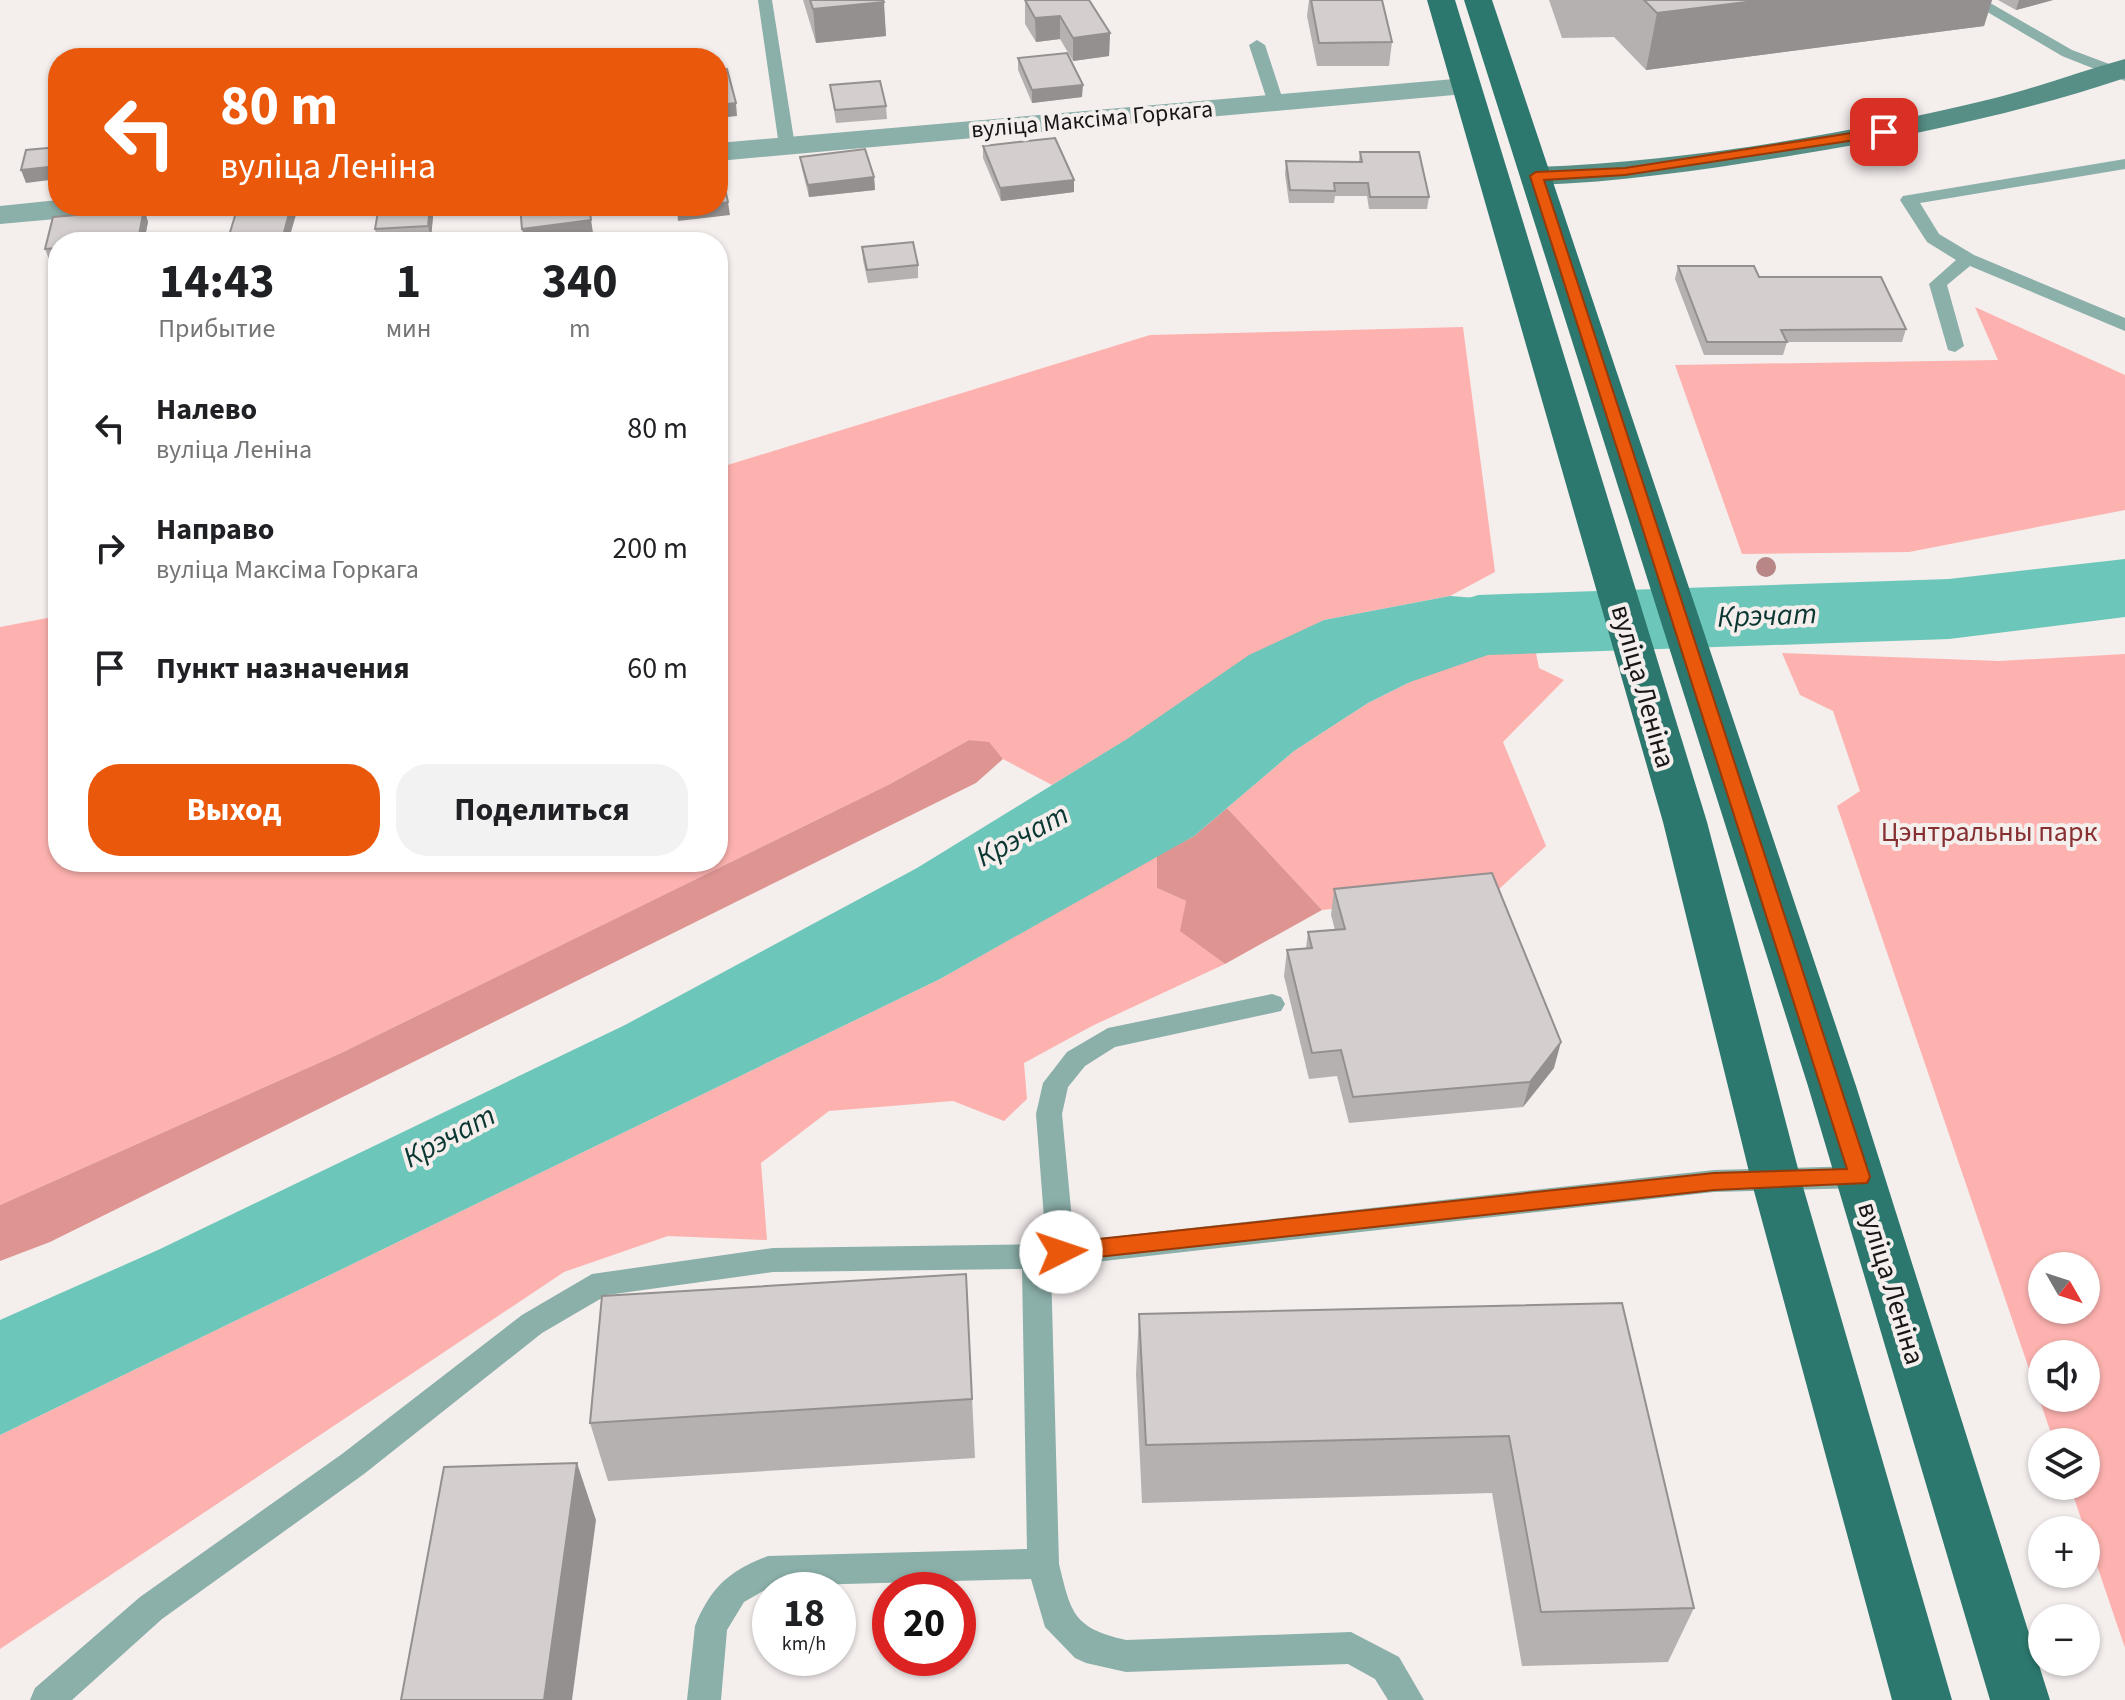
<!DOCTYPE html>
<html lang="ru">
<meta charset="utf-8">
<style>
body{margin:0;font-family:"Source Sans 3",sans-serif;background:#f2f2f2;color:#202124;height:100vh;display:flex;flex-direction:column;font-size:30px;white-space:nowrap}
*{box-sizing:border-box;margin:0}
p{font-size:26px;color:#757577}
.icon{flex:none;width:44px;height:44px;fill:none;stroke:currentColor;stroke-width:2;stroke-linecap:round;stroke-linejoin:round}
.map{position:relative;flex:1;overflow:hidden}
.drawer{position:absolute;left:48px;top:232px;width:680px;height:640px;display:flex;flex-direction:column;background:#fff;border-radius:32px;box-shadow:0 2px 6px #0004}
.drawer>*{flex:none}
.guide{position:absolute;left:48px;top:48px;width:680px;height:168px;border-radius:32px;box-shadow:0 2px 6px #0004;background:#ea580c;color:#fff;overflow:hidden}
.needle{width:52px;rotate:129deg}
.buttons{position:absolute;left:2028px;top:1252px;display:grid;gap:16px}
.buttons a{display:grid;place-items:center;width:72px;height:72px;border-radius:50%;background:#fff;box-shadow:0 2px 6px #0004;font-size:40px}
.speed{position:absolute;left:752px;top:1572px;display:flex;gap:16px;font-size:40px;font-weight:700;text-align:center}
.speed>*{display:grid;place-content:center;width:104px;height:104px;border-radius:50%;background:#fff;box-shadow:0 2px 6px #0004;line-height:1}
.speed small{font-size:20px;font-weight:400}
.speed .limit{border:12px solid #d22;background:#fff;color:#111}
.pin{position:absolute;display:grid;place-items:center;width:68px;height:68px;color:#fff;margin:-34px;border-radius:16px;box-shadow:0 4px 12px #0006}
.me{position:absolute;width:88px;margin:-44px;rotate:86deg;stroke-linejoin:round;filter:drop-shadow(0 0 6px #0008)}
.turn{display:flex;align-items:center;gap:28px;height:168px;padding:0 40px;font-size:36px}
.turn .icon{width:104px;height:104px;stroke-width:2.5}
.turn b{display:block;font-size:56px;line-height:68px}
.eta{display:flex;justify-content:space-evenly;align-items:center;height:136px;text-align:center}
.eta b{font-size:48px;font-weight:700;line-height:56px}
.cta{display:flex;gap:16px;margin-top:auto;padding:16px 40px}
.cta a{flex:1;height:92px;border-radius:32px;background:#ea580c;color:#fff;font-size:32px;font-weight:700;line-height:92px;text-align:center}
.cta a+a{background:#f2f2f2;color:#202124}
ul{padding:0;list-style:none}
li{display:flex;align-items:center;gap:24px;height:120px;padding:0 40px}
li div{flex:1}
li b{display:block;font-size:30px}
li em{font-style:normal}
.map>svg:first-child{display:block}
.green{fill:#fdb2af;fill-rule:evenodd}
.forest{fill:#de9491}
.water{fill:#6cc6b9}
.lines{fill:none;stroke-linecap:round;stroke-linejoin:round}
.river{fill:#6cc6b9;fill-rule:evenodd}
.lane{fill:#8bafa9;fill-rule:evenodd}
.street{fill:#8bafa9;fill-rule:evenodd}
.secondary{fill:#578f86;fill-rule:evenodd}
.primary{fill:#2c786e;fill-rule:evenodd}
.tree{fill:#b88686}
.wall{fill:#b6b1b1}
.shaded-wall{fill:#949090}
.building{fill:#d4cece;stroke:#949090;stroke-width:2}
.route{fill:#ea580c;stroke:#983908;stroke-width:2}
.labels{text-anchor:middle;stroke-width:8;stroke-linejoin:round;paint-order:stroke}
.far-street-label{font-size:24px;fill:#181616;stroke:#f4eeed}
.street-label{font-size:28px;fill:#181616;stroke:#f4eeed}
.park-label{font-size:28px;fill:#873032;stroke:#f4eeed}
.water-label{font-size:30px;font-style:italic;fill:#0a3731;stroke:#f4eeed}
</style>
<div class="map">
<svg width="2125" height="1700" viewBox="0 0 2125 1700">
<rect width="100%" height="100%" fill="#f4eeed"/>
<path class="green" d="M1975,307L2125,375V510L1909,552L1742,554L1675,365L1998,360Z
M1463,327L1495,572L1450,596L1324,620L1052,785L1003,759L989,743L969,740L890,784L339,1054L0,1205V627L58,616V862H718V468L1150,335Z
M1532,633L1539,668L1564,680L1503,742L1546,846L1497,891L1322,910L1227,808L1294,751L1368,703L1500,637Z
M1782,653L1999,661L2125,654V1648L2070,1486H2086V1442H2054L1837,806L1860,791L1833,711L1800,695ZM2042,1266H2086V1310H2042ZM2042,1354H2086V1398H2042Z
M1157,856V888L1186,901L1181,931L1225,964L1092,1026L1024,1063L1027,1099L1004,1121L953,1101L829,1111L761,1163L767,1240L668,1236L564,1272L0,1649V1435L940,979Z"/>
<path class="forest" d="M969,740L989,742L1003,759L976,783L50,1242L0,1261V1205L339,1054L890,784Z
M1227,808L1322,910L1225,964L1180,931L1186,901L1157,888V856L1194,836Z"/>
<path class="water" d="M1450,596L1477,598L1500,613V637L1368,703L1294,751L1194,836L940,979L0,1435V1320L158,1250L625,1025L917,868L1127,739L1249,655L1324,620Z"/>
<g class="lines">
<path class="river" d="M2125,559V617L1949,639L1488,655L1364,698L1330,688L1316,666L1330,644L1478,595L1949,579Z"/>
<path class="lane" d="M758,0H772L795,146L787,151L779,146Z
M1967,0H1985L2072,50L2125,70V81L2062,56Z
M1257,40L1265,45L1284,103L1282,106L1276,108L1268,103L1249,45Z
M2125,159V169L1920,203L1939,234L1974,255L2125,318V331L1970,266L1947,285L1964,346L1955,352L1948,350L1929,284L1956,260L1927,242L1900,200L1903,196Z
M1272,994L1281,997L1285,1004L1281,1011L1115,1047L1085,1066L1068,1087L1062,1114L1074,1241L1714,1170L1860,1166L1870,1169L1874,1177L1870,1185L1860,1188L1714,1192L1051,1267L1059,1564C1071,1613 1073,1628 1126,1640L1351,1632L1399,1657L1424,1700H1388L1375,1679L1348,1664L1126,1672L1086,1663L1075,1658L1045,1627L1031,1579L772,1586L744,1602L727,1630L721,1700H687L695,1626C711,1587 729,1571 768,1556L1027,1549L1022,1269L773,1272L607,1295L542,1333L364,1474L162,1619L72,1700H30L35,1688L140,1597L342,1454L522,1315L592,1274L773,1248L1046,1244L1036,1114L1043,1083L1067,1052L1108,1028Z"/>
<path class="street" d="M1466,78L1476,81L1481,87L1476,93L718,161V143Z
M58,200V206H117L112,213L101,215L0,224V206Z"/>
<path class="secondary" d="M2125,59V78C2017,114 1907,137 1795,155C1709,169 1623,182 1536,185L1525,183L1521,176L1525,169L1536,167C1688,161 1843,135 1991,99C2037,88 2080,71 2125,59Z"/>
<path class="primary" d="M1427,0H1455L1707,822L1801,1180L1952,1700H1892L1751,1180L1663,822Z
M1464,0H1492L1856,1086L2050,1700H1990L1808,1086Z"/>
</g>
<circle class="tree" cx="1766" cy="567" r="10"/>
<path class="wall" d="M803,0H883L886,36L816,43Z
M1025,0L1110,33L1109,56L1073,61L1060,39L1036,42L1025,24Z
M1309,0H1382L1392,42L1389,66H1317L1307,16Z
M1549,0H1992L1984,26L1646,70L1614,37L1562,38Z
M1998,0H2053L2016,10Z
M1018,58L1082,97L1032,103L1018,70Z
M830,85L886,106L887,119L836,123Z
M983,146L1074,180V192L1001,201L983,158Z
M1360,152L1429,197L1427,209H1369L1367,196H1335L1334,203H1289L1285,174L1286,161H1359Z
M800,157L874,177L875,190L809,197L802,169Z
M238,206H296L297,211L288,242H229L228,239Z
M379,206H434L431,238L378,242L375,229Z
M144,209L148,222L144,242H58V261L50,262L45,249L53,217Z
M862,247L918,265V278L868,283L863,260Z
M1678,266L1759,277L1906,329L1902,342H1787L1783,355H1704L1675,279Z
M1334,889L1554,1068L1523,1107L1349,1123L1337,1076L1309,1079L1284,976L1287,950L1306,948L1308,932L1335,930L1331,915Z
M966,1274L975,1458L608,1481L590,1423Z
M1622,1303L1694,1608L1668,1662L1522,1666L1492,1493L1142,1503L1136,1374L1139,1314Z"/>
<path class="shaded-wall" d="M1763,0H1992L1984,26L1646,70L1657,13Z
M2019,0H2053L2016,10Z
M884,2L886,36L816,43L813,9Z
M1060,16V39L1036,42L1035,18Z
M1110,33L1109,56L1073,61V38Z
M1083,85L1082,97L1032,103V90Z
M736,103L737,116L718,118V105Z
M58,166V179L26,183L21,170Z
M874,177L875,190L809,197L808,185Z
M1074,180V192L1001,201L1000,188Z
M728,202L730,215L678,221L677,208L697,206H718V204Z
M291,206H296L297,211L288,242H284L283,236Z
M430,206H434L431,238L428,226Z
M589,206L593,233L525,241L522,229Z
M144,209L148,222L144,242H139Z
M1561,1042L1554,1068L1523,1107L1530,1082Z
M577,1463L596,1520L572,1700H544Z"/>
<path class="building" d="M810,0H883L884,2L813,9Z
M1025,0H1089L1110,33L1073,38L1060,16L1035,18Z
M1311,0H1382L1392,42L1319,43Z
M1644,0H1763L1657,13Z
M1067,53L1083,85L1032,90L1018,58Z
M727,69L736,103L718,105V70Z
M880,81L886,106L835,110L830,85Z
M1055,138L1074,180L1000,188L983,146Z
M58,147V166L21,170L26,150Z
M865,149L874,177L808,185L800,157Z
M1360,152H1419L1429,197H1370L1368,183H1334L1335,191L1290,190L1286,161L1362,162Z
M718,162H719L728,202L718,204Z
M238,206H291L283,236L228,239Z
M379,206H430L428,226L375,229Z
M520,206H589L591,220L522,229Z
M676,206H697L677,208Z
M144,209L138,240L117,242H58V248L45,249L53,217Z
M913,242L918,265L867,270L862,247Z
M1678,266H1754L1759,277H1881L1906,329L1781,330L1787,342H1707Z
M1492,873L1561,1042L1530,1082L1353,1097L1341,1050L1312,1053L1287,950L1312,948L1308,932L1345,929L1334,889Z
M966,1274L972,1399L590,1423L602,1296Z
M1622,1303L1694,1608L1541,1612L1509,1436L1146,1445L1139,1314Z
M577,1463L544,1700H401L444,1467Z"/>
<path class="route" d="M1884,128L1890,132L1888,135L1625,175L1544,180L1870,1177L1867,1183L1714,1190L1061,1261L1054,1259L1050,1252L1054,1246L1061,1243L1714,1173L1847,1169L1530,176L1536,172L1625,168Z"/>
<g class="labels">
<g class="far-street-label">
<text transform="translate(1092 119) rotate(-5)" y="8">вуліца Максіма Горкага</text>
</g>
<g class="street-label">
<text transform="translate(1644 686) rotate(74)" y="10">вуліца Леніна</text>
<text transform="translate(1892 1283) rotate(73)" y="10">вуліца Леніна</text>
</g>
<g class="park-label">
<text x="1989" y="841">Цэнтральны парк</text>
</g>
<g class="water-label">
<text transform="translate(1767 615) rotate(-2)" y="10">Крэчат</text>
<text transform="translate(1022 835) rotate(-28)" y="10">Крэчат</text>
<text transform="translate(449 1136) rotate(-28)" y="10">Крэчат</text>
</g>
</g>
</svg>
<div class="buttons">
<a><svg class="needle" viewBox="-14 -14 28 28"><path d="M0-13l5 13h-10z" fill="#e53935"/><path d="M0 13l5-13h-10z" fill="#757577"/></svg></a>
<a><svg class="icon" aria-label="sound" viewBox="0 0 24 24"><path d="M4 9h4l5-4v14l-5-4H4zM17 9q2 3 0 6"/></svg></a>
<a><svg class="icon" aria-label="layers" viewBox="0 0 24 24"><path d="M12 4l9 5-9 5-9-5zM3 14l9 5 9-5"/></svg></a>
<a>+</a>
<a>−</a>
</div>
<div class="speed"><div>18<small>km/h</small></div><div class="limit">20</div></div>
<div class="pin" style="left:1884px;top:132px;background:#d93025"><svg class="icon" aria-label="arrive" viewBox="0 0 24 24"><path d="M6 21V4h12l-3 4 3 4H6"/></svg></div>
<svg class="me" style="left:1061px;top:1252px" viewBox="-20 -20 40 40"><circle r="19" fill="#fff"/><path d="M0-13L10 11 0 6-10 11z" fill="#ea580c"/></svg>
<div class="guide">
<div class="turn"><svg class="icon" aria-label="left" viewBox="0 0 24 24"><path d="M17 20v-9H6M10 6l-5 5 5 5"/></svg><div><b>80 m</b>вуліца Леніна</div></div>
</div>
<section class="drawer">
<div class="eta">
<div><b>14:43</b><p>Прибытие</p></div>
<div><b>1</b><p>мин</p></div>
<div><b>340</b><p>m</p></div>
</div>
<ul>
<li><svg class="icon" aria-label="left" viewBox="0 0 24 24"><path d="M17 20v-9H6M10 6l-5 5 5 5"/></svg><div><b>Налево</b><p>вуліца Леніна</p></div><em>80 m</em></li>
<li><svg class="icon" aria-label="right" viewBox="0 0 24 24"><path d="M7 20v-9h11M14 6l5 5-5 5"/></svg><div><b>Направо</b><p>вуліца Максіма Горкага</p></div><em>200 m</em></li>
<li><svg class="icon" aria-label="arrive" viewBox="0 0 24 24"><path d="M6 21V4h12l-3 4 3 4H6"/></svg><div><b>Пункт назначения</b></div><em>60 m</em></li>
</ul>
<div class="cta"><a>Выход</a><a>Поделиться</a></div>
</section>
</div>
